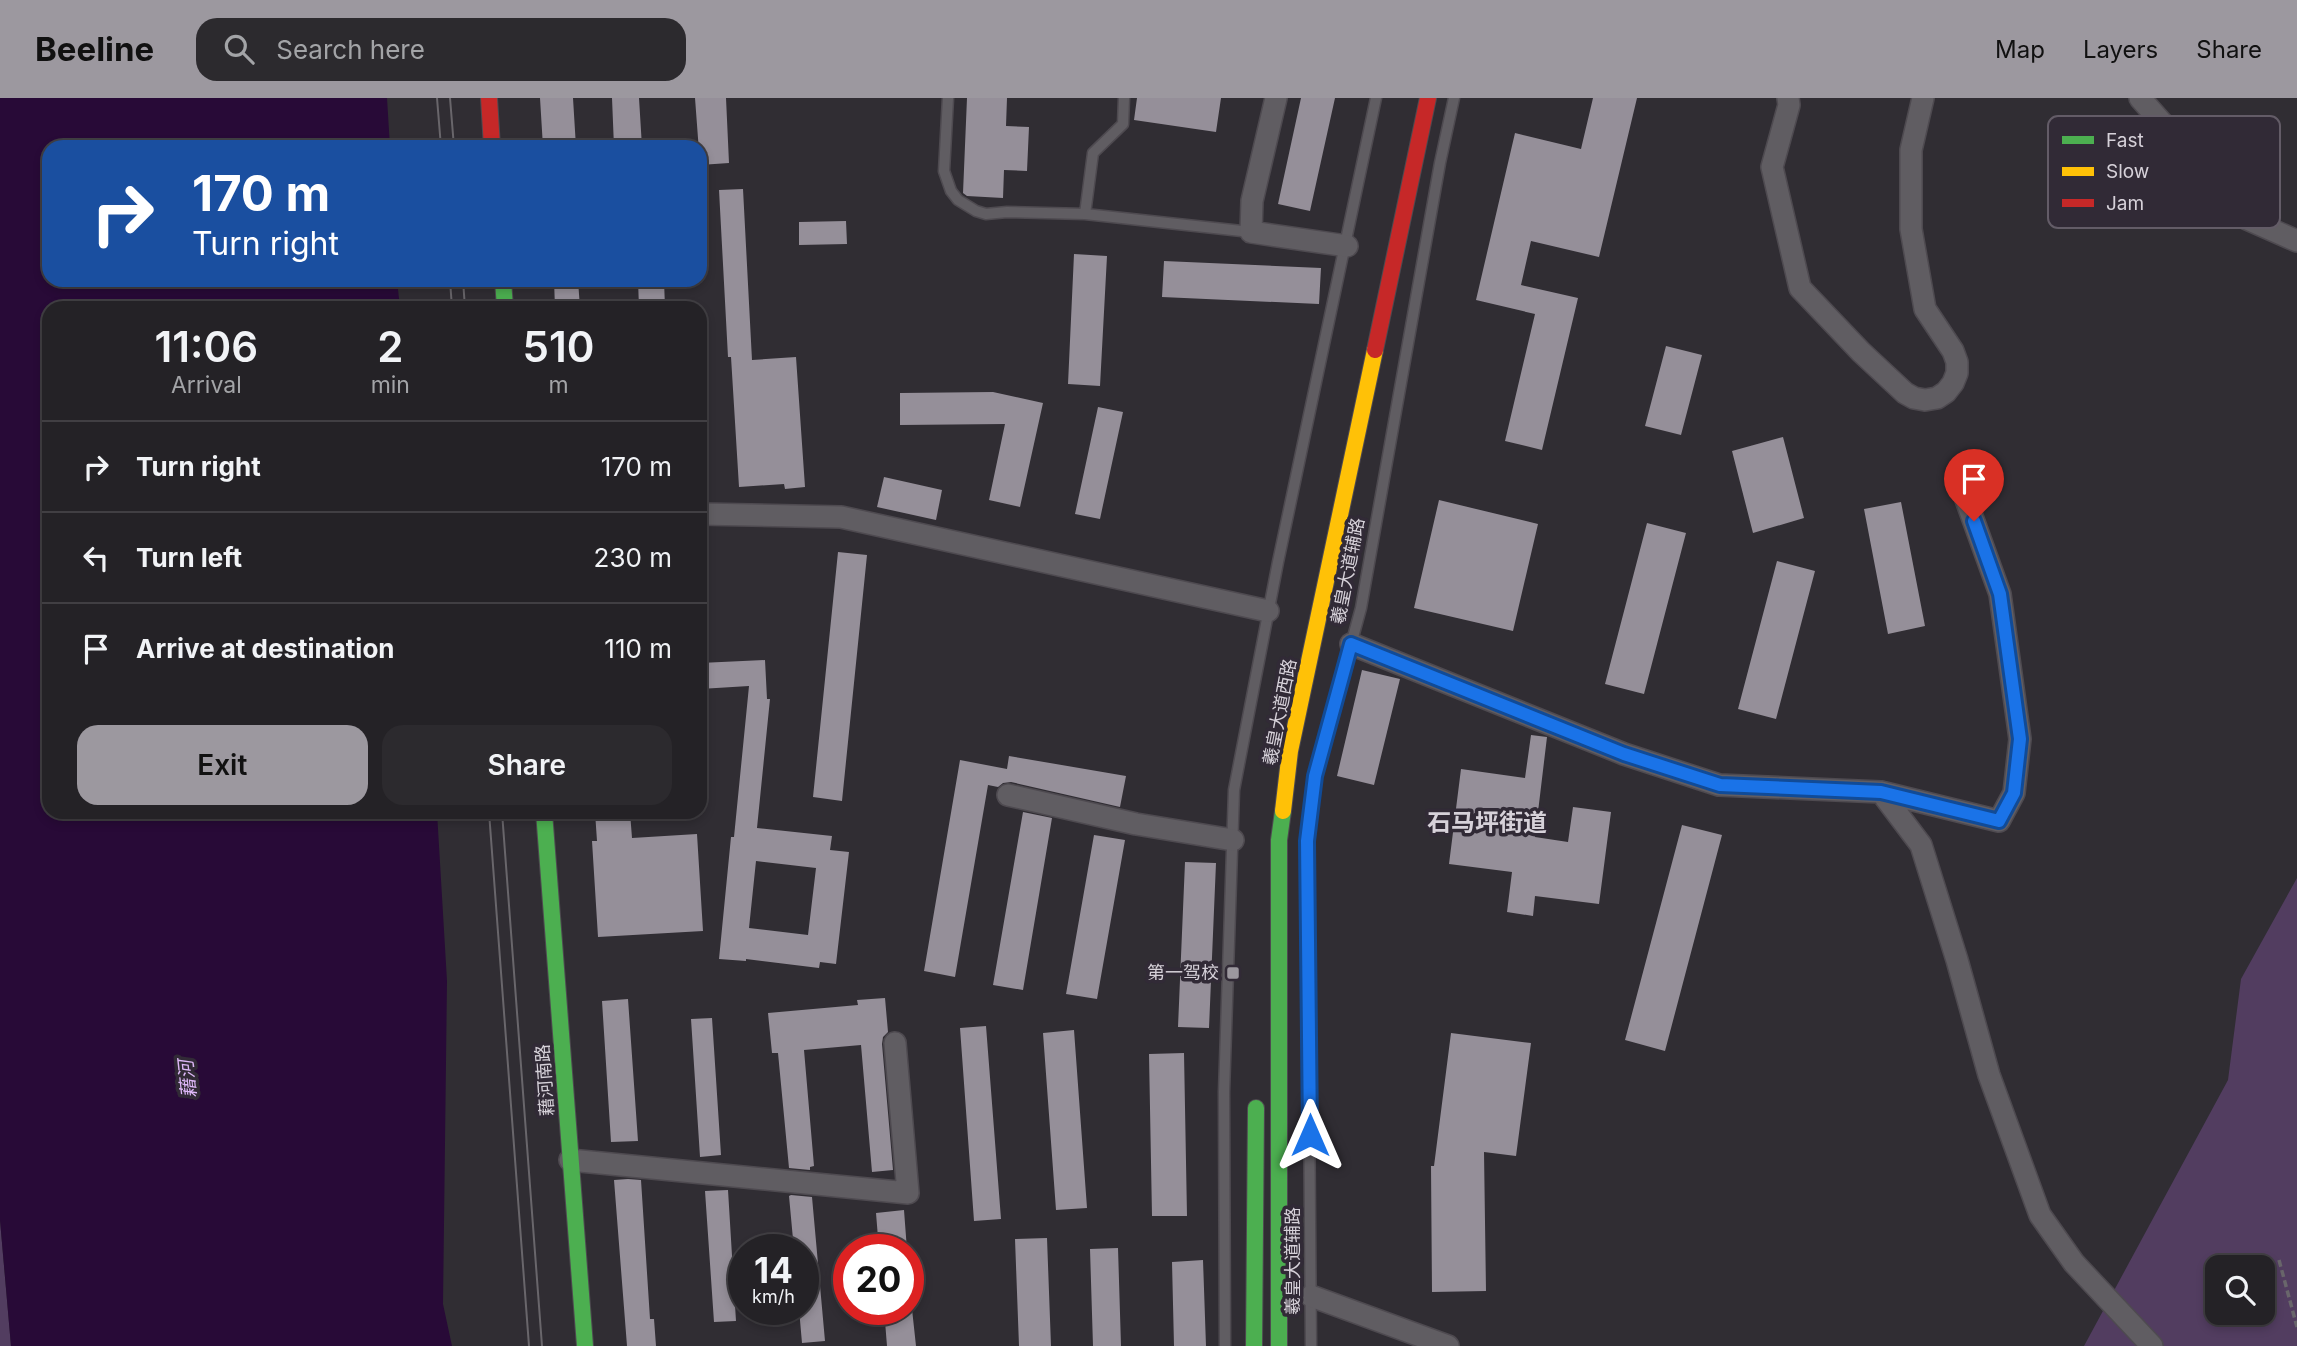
<!DOCTYPE html>
<meta charset="utf-8">
<style>
body{margin:0;font-family:Inter,"Noto Sans SC",sans-serif;background:#2c2a2e;color:#f1f3f6;height:100vh;display:flex;flex-direction:column;font-size:26px;white-space:nowrap}
*{box-sizing:border-box;margin:0}
p{font-size:23px;color:#a3a4a7}
.icon{flex:none;width:38px;height:38px;fill:none;stroke:currentColor;stroke-width:2;stroke-linecap:round;stroke-linejoin:round}
.map{position:relative;flex:1;overflow:hidden}
.sheet{position:absolute;left:42px;top:203px;width:665px;height:518px;display:flex;flex-direction:column;background:#242226;border-radius:21px;box-shadow:0 4px 10px #0003,0 0 0 2px #413f43}
.sheet>*{flex:none}
.hud{position:absolute;left:42px;top:42px;width:665px;height:147px;border-radius:21px;box-shadow:0 4px 10px #0003,0 0 0 2px #413f43;background:#1a4fa0;color:#fff;overflow:hidden}
.tools{position:absolute;left:2205px;top:1157px;display:grid;gap:14px}
.tools a{display:grid;place-items:center;width:70px;height:70px;border-radius:14px;background:#242226;box-shadow:0 4px 10px #0003,0 0 0 2px #413f43;font-size:35px}
.speed{position:absolute;left:728px;top:1136px;display:flex;gap:14px;font-size:35px;font-weight:700;text-align:center}
.speed>*{display:grid;place-content:center;width:91px;height:91px;border-radius:50%;background:#242226;box-shadow:0 4px 10px #0003,0 0 0 2px #413f43;line-height:1}
.speed small{font-size:18px;font-weight:400}
.speed .limit{border:10px solid #d22;background:#fff;color:#111}
.pin{position:absolute;display:grid;place-items:center;width:60px;height:60px;color:#fff;margin:-72px -30px;border-radius:50% 50% 50% 0;rotate:-45deg;box-shadow:0 0 7px #0007}
.pin .icon{rotate:45deg}
.me{position:absolute;width:77px;margin:-38px;rotate:0deg;stroke-linejoin:round;filter:drop-shadow(0 0 5px #0008)}
.turn{display:flex;align-items:center;gap:24px;height:147px;padding:0 35px;font-size:32px}
.turn .icon{width:91px;height:91px;stroke-width:2.5}
.turn b{display:block;font-size:49px;line-height:60px}
.eta{display:flex;justify-content:space-evenly;align-items:center;height:119px;text-align:center}
.eta b{font-size:42px;font-weight:600;line-height:49px}
.cta{display:flex;gap:14px;margin-top:auto;padding:14px 35px}
.cta a{flex:1;height:80px;border-radius:21px;background:#9c989f;color:#111;font-size:28px;font-weight:600;line-height:80px;text-align:center}
.cta a+a{background:#2c2a2e;color:#f1f3f6}
ul{padding:0;list-style:none}
li{display:flex;align-items:center;gap:21px;height:91px;padding:0 35px;border-top:2px solid #413f43}
li div{flex:1}
li b{display:block;font-size:26px}
li em{font-style:normal}
header{display:flex;align-items:center;gap:42px;box-sizing:border-box;height:98px;padding:0 35px;background:#9c989f;color:#111}
header strong{font-size:33px}
nav{display:flex;gap:38px;margin-inline-start:auto;font-size:24px}
.search{width:490px;height:63px;background:#2c2a2e;display:flex;align-items:center;gap:18px;box-sizing:border-box;padding:0 24px;border-radius:21px;color:#a3a4a7;font-size:26px}
.map>svg:first-child{display:block}
.green{fill:#523d60;fill-rule:evenodd}
.water{fill:#280a37}
.building{fill:#958f99;fill-rule:evenodd}
.lines{fill:none;stroke-linecap:round;stroke-linejoin:round}
.lane-casing{stroke:#4e4a50;stroke-width:13}
.street-casing{stroke:#4e4a50;stroke-width:24}
.fast-casing{stroke:#4e4a50;stroke-width:18}
.slow-casing{stroke:#4e4a50;stroke-width:18}
.jam-casing{stroke:#4e4a50;stroke-width:18}
.path{stroke:#69666b;stroke-width:3.5;stroke-dasharray:7 3.5;stroke-linecap:butt}
.lane{stroke:#605d62;stroke-width:10}
.street{stroke:#605d62;stroke-width:21}
.fast{stroke:#4caf50;stroke-width:16}
.slow{stroke:#ffc107;stroke-width:16}
.jam{stroke:#c62828;stroke-width:16}
.tram{stroke:#69666b;stroke-width:2}
.route-casing{stroke:#114b97;stroke-width:18}
.route{stroke:#1a73e8;stroke-width:12}
.poi-dot{fill:#9c989f;stroke:#312a36;stroke-width:2.5}
.labels{text-anchor:middle;stroke-width:7;stroke-linejoin:round;paint-order:stroke}
.street-label{font-size:18px;fill:#d6d1d9;stroke:#312a36}
.poi-label{font-size:18px;fill:#d6d1d9;stroke:#312a36;text-anchor:end}
.water-label{font-size:19px;font-style:italic;fill:#ddb7f7;stroke:#312a36}
.district-label{font-size:24px;font-weight:bold;fill:#d6d1d9;stroke:#312a36}
.key{fill:#312a36;stroke:#635c67;stroke-width:2}
.key-label{font-size:19px;fill:#d6d1d9}
</style>
<header>
<strong>Beeline</strong>
<div class="search"><svg class="icon" aria-label="search" viewBox="0 0 24 24"><circle cx="10" cy="10" r="6"/><path d="M15 15l6 6"/></svg>Search here</div>
<nav><a>Map</a><a>Layers</a><a>Share</a></nav>
</header>
<div class="map">
<svg width="2297" height="1248" viewBox="0 0 2297 1248">
<rect width="100%" height="100%" fill="#302d33"/>
<path class="green" d="M2297,780V1248H2084L2228,982L2241,881ZM2217,1169H2263V1214H2217Z
M0,1122L11,1248H0Z"/>
<path class="water" d="M0,0H387L390,49H49V182H397L400,210H49V714H437L447,883L443,1206L452,1248H11L0,1122Z"/>
<path class="building" d="M540,0H573L576,49H543Z
M612,0H639L642,49H614Z
M695,0H726L729,65L700,67Z
M967,0H1007L1006,28L1029,29L1027,73L1004,72L1003,100L967,98L963,95Z
M1137,0H1221L1216,34L1134,22Z
M1301,0H1335L1310,113L1278,106Z
M1593,0H1637L1599,159L1531,143L1521,187L1578,200L1542,352L1505,343L1535,216L1476,202L1515,35L1581,51Z
M743,91L752,262L796,259L805,389L785,391L784,386L739,389L731,259H728L719,92Z
M846,123L847,146L799,147V124Z
M1074,156L1107,158L1100,288L1068,286Z
M1164,163L1321,170L1319,206L1162,199Z
M554,182H578L580,210H555Z
M638,182H664L665,210H639Z
M1666,248L1702,257L1681,337L1645,328Z
M993,294L1043,305L1020,409L989,402L1005,326L900,327V295Z
M1098,309L1123,314L1100,421L1075,416Z
M1783,339L1804,420L1753,435L1732,353Z
M884,379L942,392L936,422L877,409Z
M1439,402L1538,426L1513,533L1414,510Z
M1901,404L1925,528L1888,536L1864,411Z
M1647,425L1686,435L1644,596L1605,586Z
M838,454L867,457L842,703L813,699Z
M1777,463L1815,473L1776,621L1738,611Z
M765,562L767,601H770L757,730L832,738L830,752L849,754L836,866L820,864L819,870L746,861V863L719,861L731,739H734L749,588L700,591V565ZM756,763L816,770L808,837L749,830Z
M1362,572L1400,581L1374,687L1337,678Z
M1531,637L1547,639L1535,739L1568,744L1573,709L1611,714L1599,806L1535,798L1533,818L1507,814L1512,774L1449,766L1461,671L1525,680Z
M1009,658L1126,678L1120,709L1011,684L1003,685L998,689L988,687L955,879L924,873L960,662L1007,671Z
M595,714H630L632,740L697,736L703,833L598,839L592,743H597Z
M1023,714L1052,720L1023,892L993,887Z
M1682,727L1722,737L1665,953L1625,942Z
M1094,737L1125,742L1097,901L1066,896Z
M1185,764L1216,765L1209,930L1178,929Z
M885,900L888,934L883,939L882,946L893,1072L872,1074L861,947L804,952L814,1068L810,1069V1072L789,1070L778,955H772L768,915L858,907L857,902Z
M628,901L638,1043L611,1044L602,903Z
M712,920L721,1057L700,1059L691,921Z
M986,928L1001,1121L974,1123L960,930Z
M1074,932L1087,1110L1056,1112L1043,935Z
M1451,935L1531,945L1516,1058L1484,1054L1486,1193L1432,1194L1431,1068H1434Z
M1184,955L1187,1118H1152L1149,956Z
M628,1081L641,1082L650,1221H654L656,1248H627L614,1082Z
M728,1092L736,1223L714,1224L705,1093Z
M791,1097L812,1099L825,1243L802,1245L799,1211H803V1152H794L789,1098Z
M904,1112L907,1152H879L876,1115Z
M1047,1140L1051,1248H1019L1015,1141Z
M1118,1150L1121,1248H1093L1090,1151Z
M1203,1162L1206,1248H1174L1172,1164Z
M884,1211H912L916,1248H887Z"/>
<g class="lines">
<g class="lane-casing">
<path id="lane" d="M948,0L944,73L951,93L958,102L976,113L986,116L1007,114L1085,116
M1124,0L1123,26L1093,55L1085,116L1251,134
M1225,1248L1224,994L1234,692L1278,464L1376,0
M1311,1248L1307,743L1315,678L1361,510L1440,65L1454,0"/>
</g>
<g class="street-casing">
<path id="street" d="M1276,0L1252,103L1251,134L1347,148
M1788,0L1789,7L1772,69L1800,190L1861,254L1905,295L1914,300L1925,302L1937,300L1946,294L1953,285L1957,275V264L1953,253L1925,211L1911,131V52L1923,0
M2140,0L2247,121L2297,143
M700,416L841,419L1268,513
M1351,546L1624,656L1719,687L1881,694L1999,723L2014,695L2020,641L2000,496L1965,399
M1881,694L1921,747L1957,862L1989,977L2040,1117L2074,1165L2152,1248
M1008,697L1136,726L1233,742
M570,1062L908,1095L895,945
M1311,1198L1448,1248"/>
</g>
<g class="fast-casing">
<path id="fast" d="M503,182L505,210
M544,714L585,1248
M1254,1248L1256,1010
M1279,1248V742L1283,713"/>
</g>
<g class="slow-casing">
<path id="slow" d="M1283,713L1290,653L1375,252"/>
</g>
<g class="jam-casing">
<path id="jam" d="M489,0L492,49
M1375,252L1428,0"/>
</g>
<path class="path" d="M2279,1162L2297,1229"/>
<use href="#lane" class="lane"/>
<use href="#street" class="street"/>
<use href="#fast" class="fast"/>
<use href="#slow" class="slow"/>
<use href="#jam" class="jam"/>
<path class="tram" d="M437,0L441,49
M450,0L454,49
M450,182L452,210
M463,182L465,210
M489,714L529,1248
M502,714L542,1248"/>
</g>
<g class="lines">
<g class="route-casing">
<path id="route" d="M1310,1037L1307,743L1315,678L1351,546L1624,656L1720,687L1881,694L1999,723L2014,695L2020,641L2000,496L1974,423"/>
</g>
<use href="#route" class="route"/>
</g>
<rect class="poi-dot" x="1226" y="868" width="14" height="14" rx="3.5"/>
<g class="labels">
<g class="street-label">
<text transform="translate(1348 473) rotate(-79)" y="6">羲皇大道辅路</text>
<text transform="translate(1280 614) rotate(-79)" y="6">羲皇大道西路</text>
<text transform="translate(545 982) rotate(-94)" y="6">藉河南路</text>
<text transform="translate(1293 1163) rotate(-90)" y="6">羲皇大道辅路</text>
</g>
<g class="poi-label">
<text x="1219" y="881">第一驾校</text>
</g>
<g class="water-label">
<text transform="translate(187 981) rotate(-96)" y="7">藉河</text>
</g>
<g class="district-label">
<text x="1487" y="733">石马坪街道</text>
</g>
</g>
<rect x="2048" y="18" width="232" height="112" rx="10" class="key"/>
<rect x="2062" y="38" width="32" height="8" fill="#4caf50"/>
<rect x="2062" y="69" width="32" height="9" fill="#ffc107"/>
<rect x="2062" y="101" width="32" height="8" fill="#c62828"/>
<g class="key-label">
<text x="2106" y="49">Fast</text>
<text x="2106" y="80">Slow</text>
<text x="2106" y="112">Jam</text>
</g>
</svg>
<div class="tools">
<a><svg class="icon" aria-label="search" viewBox="0 0 24 24"><circle cx="10" cy="10" r="6"/><path d="M15 15l6 6"/></svg></a>
</div>
<div class="speed"><div>14<small>km/h</small></div><div class="limit">20</div></div>
<div class="pin" style="left:1974px;top:423px;background:#d93025"><svg class="icon" aria-label="arrive" viewBox="0 0 24 24"><path d="M6 21V4h12l-3 4 3 4H6"/></svg></div>
<svg class="me" style="left:1310px;top:1037px" viewBox="-20 -20 40 40"><path d="M0-17L14 15 0 8-14 15z" fill="#1a73e8" stroke="#fff" stroke-width="4"/></svg>
<div class="hud">
<div class="turn"><svg class="icon" aria-label="right" viewBox="0 0 24 24"><path d="M7 20v-9h11M14 6l5 5-5 5"/></svg><div><b>170 m</b>Turn right</div></div>
</div>
<section class="sheet">
<div class="eta">
<div><b>11:06</b><p>Arrival</p></div>
<div><b>2</b><p>min</p></div>
<div><b>510</b><p>m</p></div>
</div>
<ul>
<li><svg class="icon" aria-label="right" viewBox="0 0 24 24"><path d="M7 20v-9h11M14 6l5 5-5 5"/></svg><div><b>Turn right</b></div><em>170 m</em></li>
<li><svg class="icon" aria-label="left" viewBox="0 0 24 24"><path d="M17 20v-9H6M10 6l-5 5 5 5"/></svg><div><b>Turn left</b></div><em>230 m</em></li>
<li><svg class="icon" aria-label="arrive" viewBox="0 0 24 24"><path d="M6 21V4h12l-3 4 3 4H6"/></svg><div><b>Arrive at destination</b></div><em>110 m</em></li>
</ul>
<div class="cta"><a>Exit</a><a>Share</a></div>
</section>
</div>
